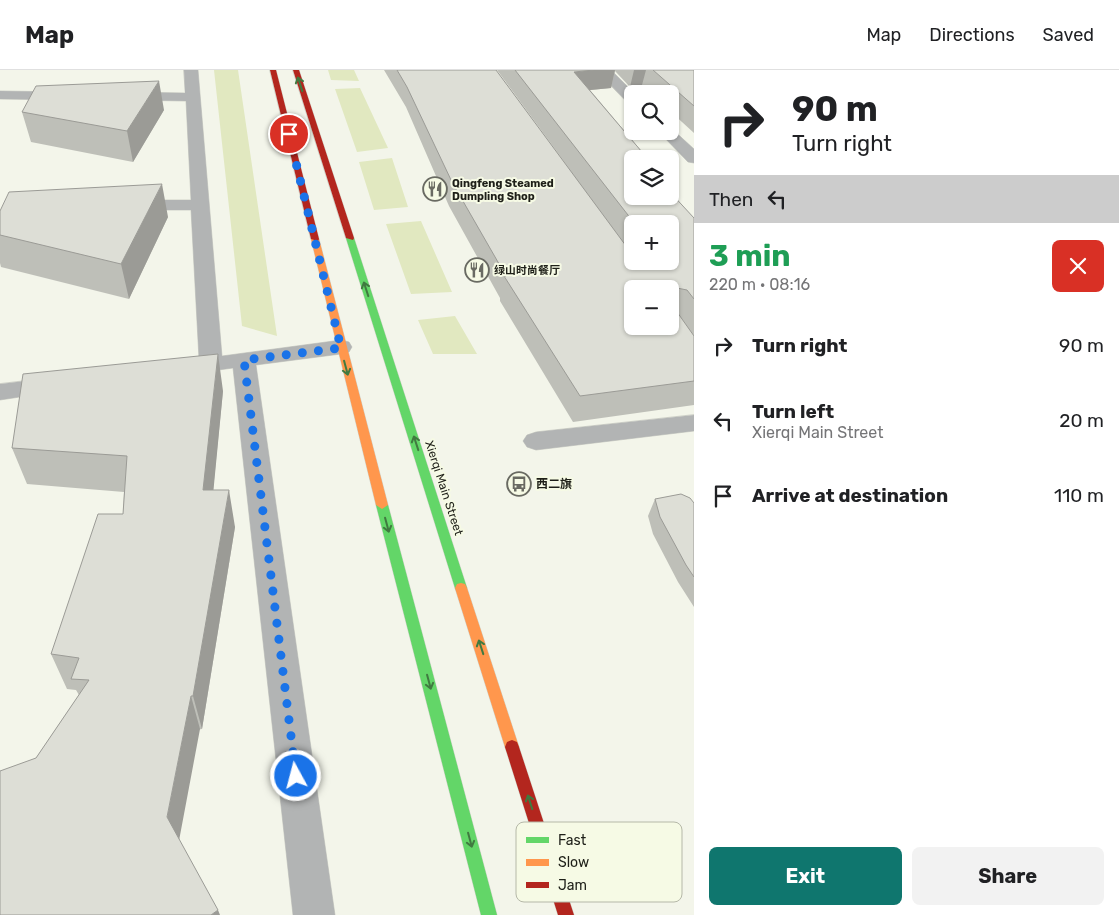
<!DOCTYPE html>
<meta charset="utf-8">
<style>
body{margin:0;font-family:Rubik,"Noto Sans SC",sans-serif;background:#f2f2f2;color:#202124;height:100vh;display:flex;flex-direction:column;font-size:19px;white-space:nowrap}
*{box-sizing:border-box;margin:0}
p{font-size:16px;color:#757577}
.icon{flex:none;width:28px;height:28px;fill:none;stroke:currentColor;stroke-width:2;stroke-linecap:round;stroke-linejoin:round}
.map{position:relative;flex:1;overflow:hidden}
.panel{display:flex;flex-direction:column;background:#fff;width:425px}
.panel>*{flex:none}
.banner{background:#fff;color:#202124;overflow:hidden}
.controls{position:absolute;left:624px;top:15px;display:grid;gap:10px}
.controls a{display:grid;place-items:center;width:55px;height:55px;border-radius:8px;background:#fff;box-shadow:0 1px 4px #0004;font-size:25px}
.pin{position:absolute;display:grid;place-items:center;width:42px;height:42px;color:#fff;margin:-21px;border:2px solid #fff;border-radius:50%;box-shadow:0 1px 5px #0007}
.me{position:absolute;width:55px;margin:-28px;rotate:353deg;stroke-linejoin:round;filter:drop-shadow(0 0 4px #0008)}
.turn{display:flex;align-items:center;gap:18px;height:105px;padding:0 15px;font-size:22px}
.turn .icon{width:65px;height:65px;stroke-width:2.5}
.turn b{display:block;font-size:35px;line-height:42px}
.then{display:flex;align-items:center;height:48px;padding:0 15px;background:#0003;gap:10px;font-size:19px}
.round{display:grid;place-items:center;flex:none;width:52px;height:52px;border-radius:8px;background:#f2f2f2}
.headline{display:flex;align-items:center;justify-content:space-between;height:85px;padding:0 15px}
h1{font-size:30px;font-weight:700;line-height:38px;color:#1e9e55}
.cta{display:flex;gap:10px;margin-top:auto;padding:10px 15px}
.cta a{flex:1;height:58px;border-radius:8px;background:#0f766e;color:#fff;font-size:20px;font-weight:700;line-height:58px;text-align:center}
.cta a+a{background:#f2f2f2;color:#202124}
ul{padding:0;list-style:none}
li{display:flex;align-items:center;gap:15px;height:75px;padding:0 15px}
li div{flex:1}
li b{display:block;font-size:19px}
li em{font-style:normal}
header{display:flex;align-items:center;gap:30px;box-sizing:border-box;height:70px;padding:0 25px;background:#fff;border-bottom:1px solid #e0e0e0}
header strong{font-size:24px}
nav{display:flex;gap:28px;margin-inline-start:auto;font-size:18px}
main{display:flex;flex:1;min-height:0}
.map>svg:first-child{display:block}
.green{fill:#e1e8c0}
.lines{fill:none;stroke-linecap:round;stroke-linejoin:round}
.street-casing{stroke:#d0d2c9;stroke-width:1}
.fast-casing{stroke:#d0d2c9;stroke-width:1}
.slow-casing{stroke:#d0d2c9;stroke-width:1}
.jam-casing{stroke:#d0d2c9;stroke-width:1}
.street{fill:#b2b4b4;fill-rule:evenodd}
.fast{fill:#63d668;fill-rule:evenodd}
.slow{fill:#ff974d;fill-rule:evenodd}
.jam{fill:#b3261e;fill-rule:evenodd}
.wall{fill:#bebfb8}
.shaded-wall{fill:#9b9b96}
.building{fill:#ddded6;stroke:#9b9b96}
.oneway{stroke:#407a40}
.route{stroke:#1a73e8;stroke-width:9;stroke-dasharray:0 16.2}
.labels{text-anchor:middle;stroke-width:4;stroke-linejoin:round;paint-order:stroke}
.far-poi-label{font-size:11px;font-weight:bold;fill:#1e1f18;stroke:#f6fae5;text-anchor:start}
.poi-label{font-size:12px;font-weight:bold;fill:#1e1f18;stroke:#f6fae5;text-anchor:start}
.street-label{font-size:12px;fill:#1e1f18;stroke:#f6fae5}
.key{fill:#f6fae5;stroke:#b5b8a8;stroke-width:1}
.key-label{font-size:14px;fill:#1e1f18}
</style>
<header>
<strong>Map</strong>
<nav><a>Map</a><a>Directions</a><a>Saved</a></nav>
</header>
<main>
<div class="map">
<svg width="694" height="845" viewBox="0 0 694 845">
<rect width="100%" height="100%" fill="#f3f5ea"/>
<path class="green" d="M214,0H238L277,266L242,256Z
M328,0H354L359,11L331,10Z
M360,18L388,78L357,82L335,19Z
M392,88L408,137L374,140L359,92Z
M421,151L452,222L411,224L386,154Z
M455,246L477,284H433L418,250Z"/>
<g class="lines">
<g class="street-casing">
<path id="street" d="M184,0H198L222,286L341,270L349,272L352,277L349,282L341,284L256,295L335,845H293L233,298L182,305L174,303L170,298L174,293L199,289L191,140H128L122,139L119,135L122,131L128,130H191L186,31L125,30L120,29L118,26L120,23L125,22L185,23Z
M596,0H611L635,24H632V33L627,32Z
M0,21L67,22L72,23L74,26L72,29L67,30L0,29Z
M670,57L694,79V93L688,92L658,61H670Z
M58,307L66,310L70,315L66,320L0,330V314Z
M694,345V361L536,380L527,377L523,371L527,365L536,362Z"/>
</g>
<g class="fast-casing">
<path id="fast" d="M347,166L354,168L467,518L465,522L461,523L457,522L455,518L346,168Z
M382,431L388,435L497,845H481L376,435Z"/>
</g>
<g class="slow-casing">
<path id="slow" d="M312,167L319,169L388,435L382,439L376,435L311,169Z
M461,513L465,514L467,518L519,677L517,682L512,684L507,682L505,677L455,518L457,514Z"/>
</g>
<g class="jam-casing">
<path id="jam" d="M270,0H276L319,169L318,171L311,169Z
M293,0H299L354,168L353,170L346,168Z
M512,670L517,672L519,677L574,845H558L505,677L507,672Z"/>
</g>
<use href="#street" class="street"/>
<use href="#fast" class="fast"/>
<use href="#slow" class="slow"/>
<use href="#jam" class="jam"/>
</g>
<path class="wall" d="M384,0H496L641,195L638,191H670V154H632V184L497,0H694V63L670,41V24H651L642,15L630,17L615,1L611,18L590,20L642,82L640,89H632L694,148V335L573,352L500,231V228L449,136L406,37Z
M164,40L133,92L31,72L22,42Z
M0,141L168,147L129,229L1,197L0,193Z
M223,321L213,420L235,457L202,659L36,688L79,625L76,620L67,619L51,584L123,444L124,422L27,414L12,378Z
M655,429L694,433V537L678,512L653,464L648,446Z"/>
<path class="shaded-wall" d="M594,0H615L611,18L570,22L574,2Z
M634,0H646L642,15L630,17Z
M159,11L164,40L133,92L127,61Z
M162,114L168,147L129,229L121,194Z
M677,229L670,249V230Z
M218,284L223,321L210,456L203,420Z
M229,420L235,457L202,659L193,626Z
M191,626L200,659L178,776L167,747Z
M218,840L220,845H211Z"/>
<path class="building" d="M397,0H496L632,184V191H638L641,195L665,196V193L664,191H670V154H635L515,0H594L574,2L642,82L632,83L638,89H632V126H670V122L694,148V229L687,220L677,218V229L670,230V219H632V256H670V232L694,266V311L580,326L504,206H506L452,112L407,17Z
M653,0H694V36Z
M159,11L127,61L22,42L36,16Z
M162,114L121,194L0,165V141L9,122Z
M218,284L203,420H229L193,626H191L167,747L218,840L211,845H0V701L36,688L89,610L71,609L79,588L51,584L98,444H123L127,386L12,378L23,304Z
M681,424L690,428L694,433V507L686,495L660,447L655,429Z"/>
<defs><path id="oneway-shaft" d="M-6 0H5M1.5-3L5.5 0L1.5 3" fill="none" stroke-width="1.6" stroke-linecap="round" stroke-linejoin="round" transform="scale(1.25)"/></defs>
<g class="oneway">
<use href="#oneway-shaft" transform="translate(300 14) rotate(-108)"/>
<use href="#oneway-shaft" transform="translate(366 219) rotate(-108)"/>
<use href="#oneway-shaft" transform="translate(346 298) rotate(75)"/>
<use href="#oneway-shaft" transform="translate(416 373) rotate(-108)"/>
<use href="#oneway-shaft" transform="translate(387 455) rotate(75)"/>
<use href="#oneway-shaft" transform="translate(481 577) rotate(-108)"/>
<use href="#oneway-shaft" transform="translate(429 612) rotate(75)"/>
<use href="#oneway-shaft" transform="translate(530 732) rotate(-108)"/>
<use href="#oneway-shaft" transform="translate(470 770) rotate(75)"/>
</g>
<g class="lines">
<path class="route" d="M289,64L341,278L244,290L296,706"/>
</g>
<defs>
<g id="restaurant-ring" transform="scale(1.25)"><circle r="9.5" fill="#f6fae5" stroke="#696a62" stroke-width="1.5"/><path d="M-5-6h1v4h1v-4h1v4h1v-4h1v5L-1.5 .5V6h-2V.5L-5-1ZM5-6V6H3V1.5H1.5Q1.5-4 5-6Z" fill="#696a62"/></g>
<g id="bus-ring" transform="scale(1.25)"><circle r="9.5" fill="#f6fae5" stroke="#696a62" stroke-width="1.5"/><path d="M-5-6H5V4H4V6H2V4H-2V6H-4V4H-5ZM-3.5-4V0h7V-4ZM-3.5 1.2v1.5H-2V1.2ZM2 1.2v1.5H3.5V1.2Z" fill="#696a62"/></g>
</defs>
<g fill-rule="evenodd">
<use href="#restaurant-ring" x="435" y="119"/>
<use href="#restaurant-ring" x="477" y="200"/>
<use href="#bus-ring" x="519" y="414"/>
</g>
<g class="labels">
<g class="far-poi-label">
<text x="452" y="117">Qingfeng Steamed<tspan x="452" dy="13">Dumpling Shop</tspan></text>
<text x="494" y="204">绿山时尚餐厅</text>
</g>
<g class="poi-label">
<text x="536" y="418">西二旗</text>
</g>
<g class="street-label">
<text transform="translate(444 418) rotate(72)" y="4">Xierqi Main Street</text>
</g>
</g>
<rect x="516" y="752" width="166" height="80" rx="8" class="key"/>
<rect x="526" y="767" width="23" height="6" fill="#63d668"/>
<rect x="526" y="789" width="23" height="7" fill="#ff974d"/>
<rect x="526" y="812" width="23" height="6" fill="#b3261e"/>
<g class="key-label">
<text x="558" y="775">Fast</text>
<text x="558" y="797">Slow</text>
<text x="558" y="820">Jam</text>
</g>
</svg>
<div class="controls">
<a><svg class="icon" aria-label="search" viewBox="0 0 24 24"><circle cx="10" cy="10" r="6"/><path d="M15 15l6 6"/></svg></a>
<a><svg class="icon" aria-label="layers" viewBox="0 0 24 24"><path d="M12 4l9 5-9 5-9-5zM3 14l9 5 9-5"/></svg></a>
<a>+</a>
<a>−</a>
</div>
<div class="pin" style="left:289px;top:64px;background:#d93025"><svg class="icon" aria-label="arrive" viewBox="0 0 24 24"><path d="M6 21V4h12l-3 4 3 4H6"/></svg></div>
<svg class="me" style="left:296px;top:706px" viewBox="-20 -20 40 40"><circle r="17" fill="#1a73e8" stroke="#fff" stroke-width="3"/><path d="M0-11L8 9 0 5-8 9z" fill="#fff"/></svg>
</div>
<section class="panel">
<div class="banner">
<div class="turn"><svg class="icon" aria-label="right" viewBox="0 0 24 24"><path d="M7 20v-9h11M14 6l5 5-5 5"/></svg><div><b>90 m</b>Turn right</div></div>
<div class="then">Then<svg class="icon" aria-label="left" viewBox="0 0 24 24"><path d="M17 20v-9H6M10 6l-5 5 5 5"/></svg></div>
</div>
<div class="headline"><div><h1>3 min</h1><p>220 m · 08:16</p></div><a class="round" style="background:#d93025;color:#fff"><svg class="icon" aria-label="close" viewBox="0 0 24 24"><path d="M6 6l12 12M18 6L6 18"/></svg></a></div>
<ul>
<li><svg class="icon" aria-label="right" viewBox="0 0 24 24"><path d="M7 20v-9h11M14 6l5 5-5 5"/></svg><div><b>Turn right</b></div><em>90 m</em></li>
<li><svg class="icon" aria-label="left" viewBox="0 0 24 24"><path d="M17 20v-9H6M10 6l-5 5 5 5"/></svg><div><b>Turn left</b><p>Xierqi Main Street</p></div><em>20 m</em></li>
<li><svg class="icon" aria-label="arrive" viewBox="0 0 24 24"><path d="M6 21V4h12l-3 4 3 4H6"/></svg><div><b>Arrive at destination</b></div><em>110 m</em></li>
</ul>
<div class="cta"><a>Exit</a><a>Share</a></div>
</section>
</main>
